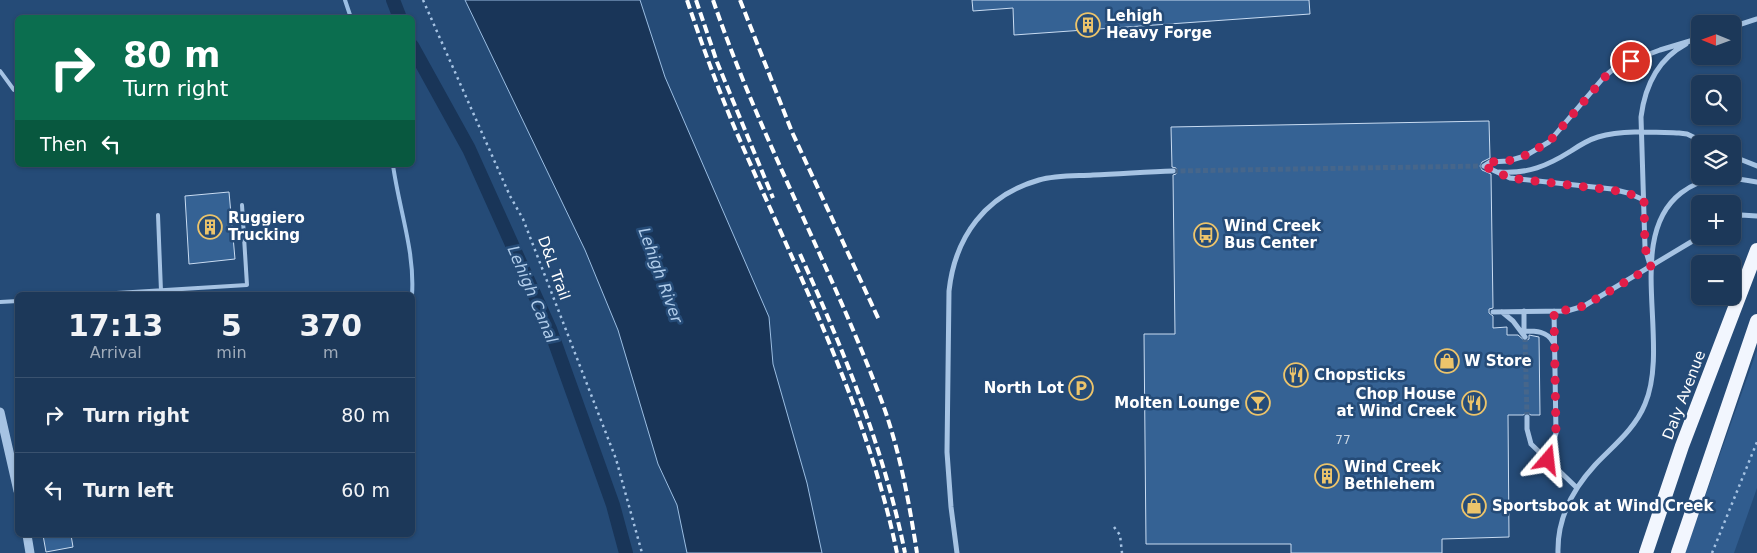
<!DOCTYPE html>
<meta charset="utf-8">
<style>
body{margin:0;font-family:"DejaVu Sans",sans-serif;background:#253f5f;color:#f1f3f6;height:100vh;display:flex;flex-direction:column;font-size:19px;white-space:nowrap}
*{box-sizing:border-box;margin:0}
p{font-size:16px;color:#a0acba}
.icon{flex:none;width:28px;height:28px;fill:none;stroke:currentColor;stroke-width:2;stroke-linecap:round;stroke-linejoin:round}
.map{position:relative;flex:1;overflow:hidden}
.panel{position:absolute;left:15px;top:292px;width:400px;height:245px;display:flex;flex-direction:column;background:#1c3859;border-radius:8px;box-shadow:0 1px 4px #0004,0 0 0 1px #3a526f}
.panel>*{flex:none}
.top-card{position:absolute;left:15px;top:15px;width:400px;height:152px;border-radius:8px;box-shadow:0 1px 4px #0004,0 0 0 1px #3a526f;background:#0b6e4f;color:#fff;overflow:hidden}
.needle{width:32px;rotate:271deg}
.controls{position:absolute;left:1691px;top:15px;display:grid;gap:10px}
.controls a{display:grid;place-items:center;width:50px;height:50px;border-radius:8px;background:#1c3859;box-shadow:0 1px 4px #0004,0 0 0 1px #3a526f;font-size:25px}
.pin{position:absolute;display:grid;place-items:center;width:42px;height:42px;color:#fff;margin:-21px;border:2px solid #fff;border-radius:50%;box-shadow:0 1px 5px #0007}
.me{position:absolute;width:55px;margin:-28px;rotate:17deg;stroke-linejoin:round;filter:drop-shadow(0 0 4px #0008)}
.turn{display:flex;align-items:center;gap:18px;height:105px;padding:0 25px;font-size:22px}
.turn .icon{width:65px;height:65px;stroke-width:2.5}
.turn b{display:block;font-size:35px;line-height:42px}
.then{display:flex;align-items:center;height:48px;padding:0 25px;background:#0003;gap:10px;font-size:19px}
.eta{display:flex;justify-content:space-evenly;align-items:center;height:85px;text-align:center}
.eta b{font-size:30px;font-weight:800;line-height:35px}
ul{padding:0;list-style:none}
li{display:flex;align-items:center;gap:15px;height:75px;padding:0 25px;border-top:1px solid #3a526f}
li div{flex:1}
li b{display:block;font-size:19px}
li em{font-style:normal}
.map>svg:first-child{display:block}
.green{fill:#305c8e}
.water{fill:#193558;stroke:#9bbee3}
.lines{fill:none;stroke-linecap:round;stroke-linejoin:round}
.stream{stroke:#9bbee3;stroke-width:4}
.canal{stroke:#193558;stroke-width:14}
.building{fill:#356294;stroke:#c9dcf2}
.minor-tunnel{stroke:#46668b;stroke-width:5;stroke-dasharray:5 2.5;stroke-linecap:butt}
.path{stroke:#a6c3e3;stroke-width:2.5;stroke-dasharray:2.5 4;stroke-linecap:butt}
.service{stroke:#a6c3e3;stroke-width:4}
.minor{stroke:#a6c3e3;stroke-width:5}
.tertiary{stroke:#a6c3e3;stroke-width:9}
.trunk{stroke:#f2f6fe;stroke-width:14}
.rail{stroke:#fff;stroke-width:4;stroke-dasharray:9 4;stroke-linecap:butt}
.route{stroke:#e11d48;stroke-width:9;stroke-dasharray:0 16.2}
.labels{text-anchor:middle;stroke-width:5;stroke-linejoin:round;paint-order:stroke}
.number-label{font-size:12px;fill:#ccd8e4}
.poi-label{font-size:15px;font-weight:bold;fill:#fff;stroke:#254b77;text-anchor:start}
.street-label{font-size:15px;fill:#fff;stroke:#254b77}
.water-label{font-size:16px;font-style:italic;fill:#b1cdeb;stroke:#254b77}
</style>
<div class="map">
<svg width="1757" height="553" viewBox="0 0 1757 553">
<rect width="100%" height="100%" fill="#254b77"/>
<path class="green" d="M1757,350V488L1734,553H1685Z"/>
<path class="water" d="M465,0H640L665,77L769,317L773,364L807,483L822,553H687L677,505L658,464L618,330L585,250Z"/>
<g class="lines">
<path class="stream" d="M345,0L351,18
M393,165C399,209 415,251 412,295"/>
<path class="canal" d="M393,0L400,18
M412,46L469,149L550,329L613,505L626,553"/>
</g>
<path class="building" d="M972,0H1309L1310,14L1014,35L1013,8L973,11Z
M1489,121L1490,158L1482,162L1480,166L1482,170L1491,174L1493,308L1489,309V313L1493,316V328L1507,327V335H1518L1525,341L1529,339V335L1539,337L1540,415H1531L1527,413L1523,415H1508L1509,537L1442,539V553H1291V544H1146L1144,334H1175L1173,175L1176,174L1177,171L1176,168L1172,167L1171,127Z
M229,192L235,259L189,264L185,196Z
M43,535H71L73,547L46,552Z"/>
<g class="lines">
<path class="minor-tunnel" d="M1173,171L1484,166
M1525,337L1527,417"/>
<path class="path" d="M423,0L510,196L523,219L616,459L642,553
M1114,527L1120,535L1122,553
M1712,553L1757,442"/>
<path class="service" d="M0,71L14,90H18
M158,215L161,291L165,295
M84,295L247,285L242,205
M0,302L18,301"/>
<path class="minor" d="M1732,27L1757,19
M1732,156L1757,166
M1499,172C1528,174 1547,166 1571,151C1580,145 1588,140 1598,137C1622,130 1654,132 1679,133L1687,134L1708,144
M1644,200L1628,193L1612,189L1510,178L1484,166L1490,162L1508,161L1525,156L1549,142L1604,77L1617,66L1660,50L1700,38
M1732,218L1741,215L1757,216
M1650,265L1645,248L1641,117C1645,86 1658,59 1686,44
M1524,311V333
M1493,312L1567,311L1584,306L1701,236
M1502,312L1513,321L1525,337
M1524,331C1536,331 1547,331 1553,342
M1527,417V429L1531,444L1576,487
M1548,460L1556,433L1554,311
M957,553L951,507L947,452L949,291C955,236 986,195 1039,180C1056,175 1075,176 1093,175C1119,174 1146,172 1173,171
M1558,553C1557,518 1572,490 1595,465C1613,446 1635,429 1645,404C1671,343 1624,237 1681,193C1704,175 1730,177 1757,182"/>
<path class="tertiary" d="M0,412L18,491
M27,535L30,553"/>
<path class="trunk" d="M1646,553L1682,446L1757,250
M1678,553L1757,321"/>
<path class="rail" d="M687,0C701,42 716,83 733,124C793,265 866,402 897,553
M696,0L717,62L773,198
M713,0C760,138 831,266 882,402C900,451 909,502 917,553
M740,0L792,132L879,320
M800,254C844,351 884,449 905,553"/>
</g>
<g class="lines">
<path class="route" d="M1548,460L1556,434L1554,311L1567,310L1584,306L1651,267L1645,248L1644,200L1628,193L1612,190L1510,178L1484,166L1490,162L1508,161L1524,156L1549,142L1611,70L1631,61"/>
</g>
<defs>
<g id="building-ring" transform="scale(1.25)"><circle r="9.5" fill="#254b77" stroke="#ecc46b" stroke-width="1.5"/><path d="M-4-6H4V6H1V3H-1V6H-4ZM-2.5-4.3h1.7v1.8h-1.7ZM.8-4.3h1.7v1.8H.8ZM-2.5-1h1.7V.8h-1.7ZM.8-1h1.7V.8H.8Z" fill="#ecc46b"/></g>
<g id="bus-ring" transform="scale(1.25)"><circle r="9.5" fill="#254b77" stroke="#ecc46b" stroke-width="1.5"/><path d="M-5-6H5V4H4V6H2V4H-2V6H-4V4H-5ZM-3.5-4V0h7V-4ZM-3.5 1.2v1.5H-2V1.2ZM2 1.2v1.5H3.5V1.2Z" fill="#ecc46b"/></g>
<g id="shop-ring" transform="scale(1.25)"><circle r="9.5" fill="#254b77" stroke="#ecc46b" stroke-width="1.5"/><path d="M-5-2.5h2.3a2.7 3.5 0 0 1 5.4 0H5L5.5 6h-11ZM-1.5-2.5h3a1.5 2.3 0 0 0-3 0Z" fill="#ecc46b"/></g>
<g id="restaurant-ring" transform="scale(1.25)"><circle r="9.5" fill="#254b77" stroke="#ecc46b" stroke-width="1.5"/><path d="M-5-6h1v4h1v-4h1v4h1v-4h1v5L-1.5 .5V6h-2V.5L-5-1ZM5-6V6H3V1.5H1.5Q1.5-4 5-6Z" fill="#ecc46b"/></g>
<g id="parking-ring" transform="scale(1.25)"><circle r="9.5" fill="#254b77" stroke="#ecc46b" stroke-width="1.5"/><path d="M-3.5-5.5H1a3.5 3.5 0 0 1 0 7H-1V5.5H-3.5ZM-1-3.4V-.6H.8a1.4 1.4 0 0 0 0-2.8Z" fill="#ecc46b"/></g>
<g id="bar-ring" transform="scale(1.25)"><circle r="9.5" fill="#254b77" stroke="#ecc46b" stroke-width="1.5"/><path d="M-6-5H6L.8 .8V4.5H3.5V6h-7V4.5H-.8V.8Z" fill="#ecc46b"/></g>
</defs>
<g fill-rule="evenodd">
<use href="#building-ring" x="1088" y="25"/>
<use href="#building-ring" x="210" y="227"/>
<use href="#bus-ring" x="1206" y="235"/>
<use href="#shop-ring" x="1447" y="361"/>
<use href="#restaurant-ring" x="1296" y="375"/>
<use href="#parking-ring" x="1081" y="388"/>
<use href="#bar-ring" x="1258" y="403"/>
<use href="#restaurant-ring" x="1474" y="403"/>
<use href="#building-ring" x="1327" y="476"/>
<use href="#shop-ring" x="1474" y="506"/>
</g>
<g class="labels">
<g class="number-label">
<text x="1343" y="444">77</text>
</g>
<g class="poi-label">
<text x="1106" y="21">Lehigh<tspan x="1106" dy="17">Heavy Forge</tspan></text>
<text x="228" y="223">Ruggiero<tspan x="228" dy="17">Trucking</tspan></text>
<text x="1224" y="231">Wind Creek<tspan x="1224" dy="17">Bus Center</tspan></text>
<text x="1464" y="366">W Store</text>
<text x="1314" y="380">Chopsticks</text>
<text x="1064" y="393" text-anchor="end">North Lot</text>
<text x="1456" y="399" text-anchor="end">Chop House<tspan x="1456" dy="17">at Wind Creek</tspan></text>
<text x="1240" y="408" text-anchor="end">Molten Lounge</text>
<text x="1344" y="472">Wind Creek<tspan x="1344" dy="17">Bethlehem</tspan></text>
<text x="1492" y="511">Sportsbook at Wind Creek</text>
</g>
<g class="street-label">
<text transform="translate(554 268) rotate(70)" y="5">D&amp;L Trail</text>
<text transform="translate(1684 395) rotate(-69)" y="5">Daly Avenue</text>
</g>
<g class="water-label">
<text transform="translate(661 275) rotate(70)" y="6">Lehigh River</text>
<text transform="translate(533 294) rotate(67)" y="6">Lehigh Canal</text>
</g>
</g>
</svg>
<div class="controls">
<a><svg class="needle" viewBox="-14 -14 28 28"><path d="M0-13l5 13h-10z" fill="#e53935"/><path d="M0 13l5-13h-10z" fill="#a0acba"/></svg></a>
<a><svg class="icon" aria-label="search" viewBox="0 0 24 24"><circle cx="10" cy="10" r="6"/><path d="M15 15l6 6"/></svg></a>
<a><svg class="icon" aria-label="layers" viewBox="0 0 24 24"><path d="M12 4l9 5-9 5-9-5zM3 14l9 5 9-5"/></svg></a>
<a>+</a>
<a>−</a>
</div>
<div class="pin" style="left:1631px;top:61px;background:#d93025"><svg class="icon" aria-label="arrive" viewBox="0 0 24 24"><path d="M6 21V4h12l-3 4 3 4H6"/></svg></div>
<svg class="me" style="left:1548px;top:460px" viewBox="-20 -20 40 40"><path d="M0-17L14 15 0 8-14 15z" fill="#e11d48" stroke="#fff" stroke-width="4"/></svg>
<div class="top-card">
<div class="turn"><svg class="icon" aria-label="right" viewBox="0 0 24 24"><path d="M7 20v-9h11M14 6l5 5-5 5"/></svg><div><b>80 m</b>Turn right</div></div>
<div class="then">Then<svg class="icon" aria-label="left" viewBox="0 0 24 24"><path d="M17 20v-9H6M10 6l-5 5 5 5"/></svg></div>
</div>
<section class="panel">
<div class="eta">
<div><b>17:13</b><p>Arrival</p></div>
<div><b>5</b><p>min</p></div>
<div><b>370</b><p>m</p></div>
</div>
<ul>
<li><svg class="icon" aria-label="right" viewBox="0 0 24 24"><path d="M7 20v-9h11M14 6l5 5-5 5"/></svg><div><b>Turn right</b></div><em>80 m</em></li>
<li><svg class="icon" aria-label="left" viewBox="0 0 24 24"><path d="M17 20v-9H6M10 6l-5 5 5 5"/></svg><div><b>Turn left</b></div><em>60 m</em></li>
</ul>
</section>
</div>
